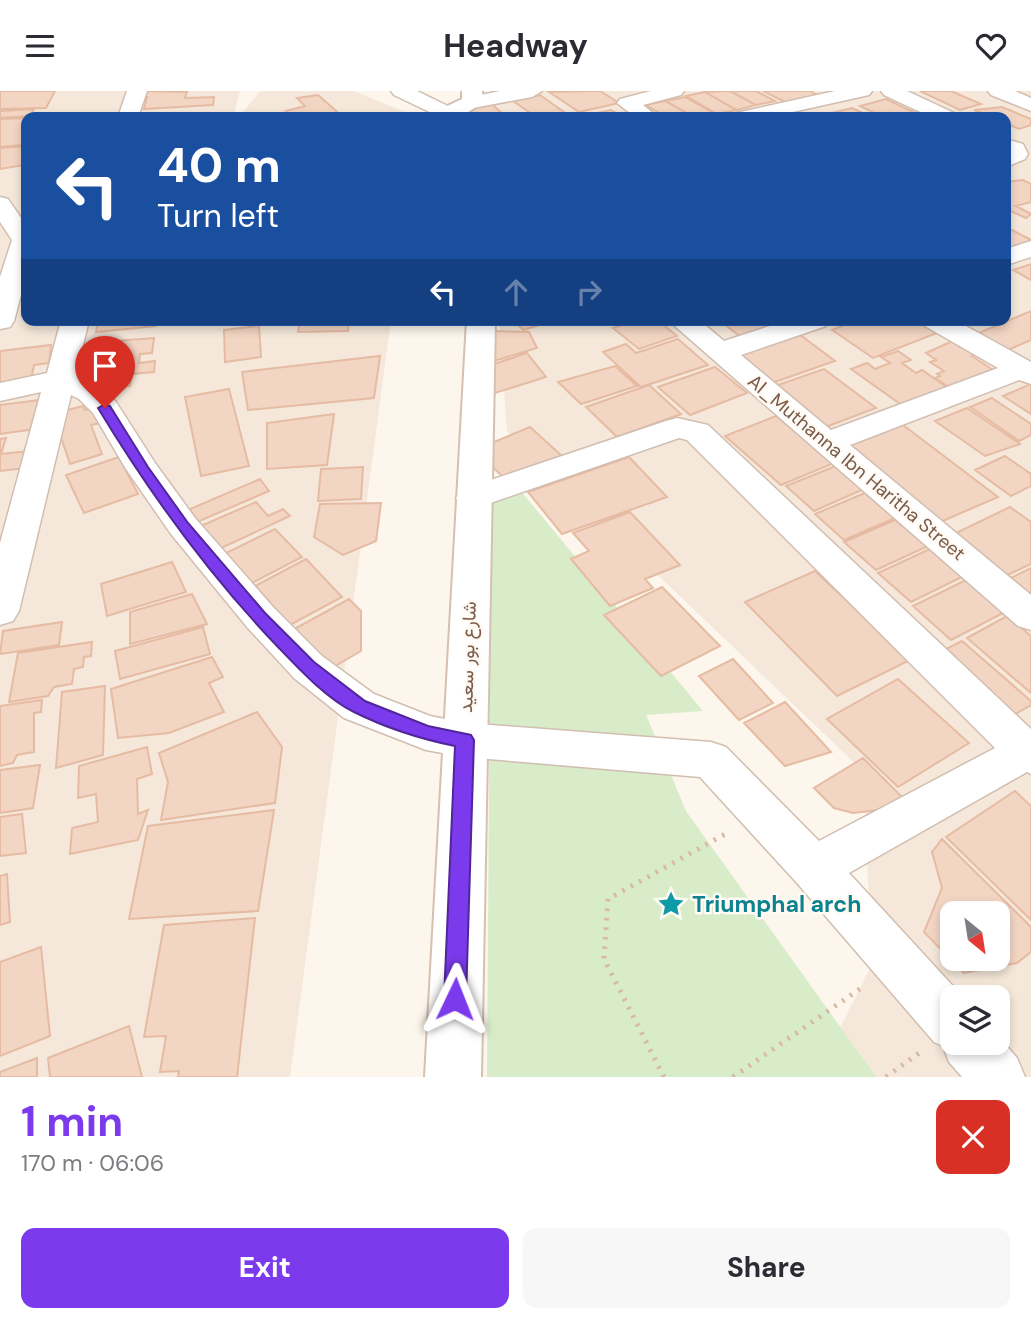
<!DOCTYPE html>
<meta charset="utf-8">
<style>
body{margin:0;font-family:"DM Sans",Vazirmatn,sans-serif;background:#f7f7f7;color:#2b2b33;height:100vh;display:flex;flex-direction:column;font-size:26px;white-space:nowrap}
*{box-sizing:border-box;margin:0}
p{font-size:23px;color:#7c7c81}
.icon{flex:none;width:38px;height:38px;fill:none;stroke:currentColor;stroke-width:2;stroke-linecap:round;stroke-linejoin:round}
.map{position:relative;height:986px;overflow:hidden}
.sheet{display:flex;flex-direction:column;background:#fff;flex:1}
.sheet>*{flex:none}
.guide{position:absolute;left:21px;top:21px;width:990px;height:214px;border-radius:14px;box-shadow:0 4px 10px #0003;background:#1a4fa0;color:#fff;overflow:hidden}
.needle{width:46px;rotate:150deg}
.buttons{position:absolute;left:940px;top:810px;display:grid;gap:14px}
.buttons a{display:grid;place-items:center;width:70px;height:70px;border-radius:14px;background:#fff;box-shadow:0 4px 10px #0003;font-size:35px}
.pin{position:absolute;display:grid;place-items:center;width:60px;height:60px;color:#fff;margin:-72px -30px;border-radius:50% 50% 50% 0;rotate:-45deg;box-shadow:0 0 7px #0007}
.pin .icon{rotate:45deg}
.me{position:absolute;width:77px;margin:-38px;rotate:2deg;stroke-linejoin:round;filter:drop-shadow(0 0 5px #0008)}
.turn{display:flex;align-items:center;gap:24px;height:147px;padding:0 21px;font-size:32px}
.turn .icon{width:91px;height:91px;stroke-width:2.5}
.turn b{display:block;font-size:49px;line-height:60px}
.lanes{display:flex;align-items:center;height:66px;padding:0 21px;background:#0003;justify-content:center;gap:35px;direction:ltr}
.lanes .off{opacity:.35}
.round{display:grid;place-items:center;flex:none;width:74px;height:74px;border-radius:14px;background:#f7f7f7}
.headline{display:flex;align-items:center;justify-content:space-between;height:119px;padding:0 21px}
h1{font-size:42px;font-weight:700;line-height:52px;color:#7c3aed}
.primary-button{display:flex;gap:14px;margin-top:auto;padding:14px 21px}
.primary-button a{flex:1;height:80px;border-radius:14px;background:#7c3aed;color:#fff;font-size:28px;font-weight:700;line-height:80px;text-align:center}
.primary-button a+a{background:#f7f7f7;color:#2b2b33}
header{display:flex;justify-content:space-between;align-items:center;height:91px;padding:0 21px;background:#fff;font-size:32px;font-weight:700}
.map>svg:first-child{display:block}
.residential{fill:#f5e8da;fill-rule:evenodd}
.green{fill:#d8ecc9}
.building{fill:#f3d5c3;stroke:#e6bba3;stroke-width:2;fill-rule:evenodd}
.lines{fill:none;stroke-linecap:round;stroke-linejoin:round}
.minor-casing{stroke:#d1beb0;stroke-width:3}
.secondary-casing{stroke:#d6c0b0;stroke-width:4}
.path{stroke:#d9b8a5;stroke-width:5;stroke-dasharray:2.5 7;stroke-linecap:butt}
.minor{fill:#fff;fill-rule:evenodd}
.secondary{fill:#fff;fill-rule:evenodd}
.route{fill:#7c3aed;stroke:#51269a;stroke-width:2}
.labels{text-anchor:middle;stroke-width:5;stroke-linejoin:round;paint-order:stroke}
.street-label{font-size:19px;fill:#7a5c4d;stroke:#fffaf3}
.near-culture-label{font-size:23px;font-weight:bold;fill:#0d838f;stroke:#fffaf3;text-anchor:start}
</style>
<header><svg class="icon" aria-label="menu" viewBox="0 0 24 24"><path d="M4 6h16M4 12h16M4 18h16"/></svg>Headway<svg class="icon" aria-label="heart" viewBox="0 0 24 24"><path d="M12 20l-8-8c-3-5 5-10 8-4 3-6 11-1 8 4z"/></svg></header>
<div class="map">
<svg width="1031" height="986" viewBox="0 0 1031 986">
<rect width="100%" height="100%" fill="#fdf6ec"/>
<path class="residential" d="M0,0H240L233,26H26V229H391L290,986H0Z
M260,0H354L417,26H239Z
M490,0H1031V986H816L871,875L864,681L507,340L499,229H1006V26H483ZM952,822H998V868H952ZM952,906H998V952H952Z"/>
<path class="green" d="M520,399L703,620L646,624L686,720L876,986H487L491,410Z"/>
<path class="building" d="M0,0H55L46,17L0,18Z
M141,0L187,1L185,7L214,6L213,14L144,18L147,6H142Z
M600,0L619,12L579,21L549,1Z
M730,0H756L775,10L756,14Z
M730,0L756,14L737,19L705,1Z
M763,0H810L819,5L787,12Z
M920,0H951L981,13L960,19Z
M705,1L736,19L717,23L686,5Z
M318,4L343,26H282L290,23L286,20L305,15L297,7Z
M540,4L568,24L536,26L513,10Z
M685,6L717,24L694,26L666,10Z
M886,8L924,26H882L860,15Z
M665,10L693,26H666L646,14Z
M493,14L506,26H457L471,17Z
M1002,16L1031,28V34L1019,38L1006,32V26H992L974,19Z
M852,17L871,26L820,25Z
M34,18L30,25L0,27V20Z
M611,19L623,26H579Z
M26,27L24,54L0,56V28Z
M26,55L24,74L0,78V57Z
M1023,89L1031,93V111L1016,115L1031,123L1026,127L1006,118V91Z
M1006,136L1031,149V151L1012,158L1006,156Z
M1031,173V189L1013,179Z
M1031,220V249L1008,259L979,242Z
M98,229H157L156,235L96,241Z
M300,229H349L348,240L298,241Z
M514,229H556L523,239Z
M657,229L677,245L639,258L613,237L634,229Z
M719,229H766L774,236L742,247Z
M857,229H925L942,240L873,267L832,239Z
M259,235L261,266L225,271L224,239Z
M492,240L529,241L537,257L494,270Z
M799,243L835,270L769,293L734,265Z
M154,247L152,262L140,263L139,272L155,270L154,281L132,283L130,295L108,297L115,250Z
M678,248L708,274L641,296L603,261L626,253L636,262Z
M957,248L980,262L972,265L993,279L950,297L935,287L940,285L937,283L944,280L930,271L936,269L926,262Z
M51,254L49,272L34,274L31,289L0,293V260Z
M898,260L911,269L902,272L916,282L922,279L951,299L906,317L851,278L867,272L875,278L890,272L881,266Z
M527,262L546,286L482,306V277Z
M380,265L374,307L248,319L242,281Z
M615,275L637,295L581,313L558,291Z
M715,276L747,302L690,324L658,296Z
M824,278L876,317L823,337L772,296Z
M1031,293V323L1003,305Z
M649,294L681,323L617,346L586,316Z
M229,298L249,375L201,385L185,306Z
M992,307L1031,333V344L1019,350L970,316Z
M40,309L35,338L0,343V314Z
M83,315L85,319L94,317L100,332L91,334L102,363L70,373L53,323Z
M967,317L1020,353L985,365L935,330Z
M334,323L327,374L267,378V332Z
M776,325L834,372L781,394L725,345Z
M903,334L998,406L938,432L845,356Z
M530,336L563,366L507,390L475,359Z
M6,347L1,363L30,360L26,377L0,380V348Z
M1005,365L1031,383V395L1011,405L975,379Z
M119,366L138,403L84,422L66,384Z
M629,366L667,406L562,443L528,401Z
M836,375L864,398L814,420L786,395Z
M363,376L361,408L318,410L321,378Z
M260,388L269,400L197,431L188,419Z
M865,402L895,427L844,449L815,423Z
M256,411L268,425L283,418L290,425L219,458L201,435Z
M381,412L376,450L343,464L314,446L320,413Z
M1010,416L1031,431V473L1005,485L952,444Z
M630,421L680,474L645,488L653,497L610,515L571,468L589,460L573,442Z
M895,429L928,455L876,479L844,451Z
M275,438L302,466L248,494L222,464Z
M930,458L964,485L911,511L878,482Z
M306,468L342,506L290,534L255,495Z
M172,471L186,501L107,525L101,493Z
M1031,477V508L1007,489Z
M815,480L910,569L837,605L745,511Z
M966,489L1005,521L951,549L913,515Z
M662,496L720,555L661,585L604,524Z
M192,503L207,533L130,553V521Z
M349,508L361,520V560L323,582L287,542Z
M1007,525L1031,545V602L967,547Z
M62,531L59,554L0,563L3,540Z
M203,536L210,563L120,588L115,560Z
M962,550L1031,610V614L1005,629L934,564Z
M92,551L91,565L84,566L83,576L74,578L72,593L54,596L48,605L9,611L18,562Z
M212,566L223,586L209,592L224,621L169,642L118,647L111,598Z
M733,568L773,612L739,629L699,585Z
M898,588L969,652L898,696L827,628Z
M105,595L103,664L56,677L62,601Z
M42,609L41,621L34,622V661L17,664L13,672L0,675V615Z
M785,611L831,661L785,675L744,632Z
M257,621L282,656L275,712L161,729L168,691L159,662Z
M147,656L152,683L137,688L138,723L148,719L138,749L70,763L72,737L98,731L96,703L78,707L79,675Z
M863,667L903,707L887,718L853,722L834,717L814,697Z
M40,674L33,717L0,722V679Z
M1015,700L1031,715V829L946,746Z
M274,719L258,820L129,828L148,735Z
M22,723L26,762L0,765V726Z
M942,748L1031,836V861L1017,872L964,882L924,841L942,797L932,761ZM952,822H998V868H952Z
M7,783L10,831L0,834V785Z
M255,827L237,986H178L179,980L160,981L166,945L144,946L164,834Z
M41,856L50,945L0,965V871Z
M129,935L142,986H50L48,967Z
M37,967V986H0V981Z"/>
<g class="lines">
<g class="minor-casing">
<path id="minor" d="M127,0H147L138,26H118Z
M391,0H417L456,19L459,23L457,26H440L394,4Z
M500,0H542L532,6L473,17L466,15L463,11L466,7Z
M651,0H684L681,4L643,14L658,26H635L617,12L620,8Z
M835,0H872L869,4L770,26H733L736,22Z
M881,0H907L954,22L957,26H931L884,4Z
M988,0H1015L1031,7V20L991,4Z
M1006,48L1023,53L1028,63L1025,68L1006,76Z
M0,106L8,108L26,134V185L14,230L10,236L0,238V186L12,149L0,131Z
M1031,150V166L1006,174V158Z
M61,229H89L76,284L101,296L116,311L155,372L195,427L273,516L322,565L374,603L430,625L465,632L711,651L726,656L819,750L995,657L687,349L679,347L473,418L461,415L456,407L461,399L666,330L677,327L708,334L1031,638V683L1027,681L849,782L963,906H952V952H998V945L1017,967L1025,986H962L949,971L943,955L934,951L797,792L700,686L465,666L426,659L344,627L294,587L247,536L171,443L126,378L93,322L79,308L71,304L19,520L13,530L0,534V452L41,301L0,310V292L47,282Z
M668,229H699L724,250L788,229H830L826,235L741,264L831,339L998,277L925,235L921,229H955L1031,271V293L1019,289L850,354L1031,504V539L1018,535Z"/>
</g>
<g class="secondary-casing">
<path id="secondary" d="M462,0H482L483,11L461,26H439L441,18L462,8Z
M467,229H495L481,986H425Z"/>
</g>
<path class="path" d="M664,986L604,868L608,808L727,742
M733,986L864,895
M886,986L919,962"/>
<use href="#minor" class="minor"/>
<use href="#secondary" class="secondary"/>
</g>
<path class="route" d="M105,313L110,315L148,376L188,432L265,522L314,571L365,610L428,635L471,644L474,649L466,908L463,916L455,919L447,916L444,908L455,655C421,648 386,637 354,621C327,608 298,577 278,556C208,483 150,403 98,317Z"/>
<defs>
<g id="sight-bare" transform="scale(2.1)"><path d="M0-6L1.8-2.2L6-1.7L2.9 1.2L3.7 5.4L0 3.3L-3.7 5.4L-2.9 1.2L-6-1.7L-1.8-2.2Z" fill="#0f9aa8" stroke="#fffaf3" stroke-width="2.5" paint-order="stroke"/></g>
</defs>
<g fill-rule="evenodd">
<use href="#sight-bare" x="671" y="813"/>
</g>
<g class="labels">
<g class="street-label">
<text transform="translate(857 376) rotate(40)" y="7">Al_Muthanna Ibn Haritha Street</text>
<text transform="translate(467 566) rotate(-88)" y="7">شارع بور سعيد</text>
</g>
<g class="near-culture-label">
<text x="692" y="821">Triumphal arch</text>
</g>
</g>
</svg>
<div class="buttons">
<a><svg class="needle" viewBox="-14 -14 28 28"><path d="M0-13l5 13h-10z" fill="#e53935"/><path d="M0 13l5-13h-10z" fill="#7c7c81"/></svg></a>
<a><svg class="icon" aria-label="layers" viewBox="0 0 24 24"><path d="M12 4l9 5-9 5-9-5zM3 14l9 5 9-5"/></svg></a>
</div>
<div class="pin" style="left:105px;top:317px;background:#d93025"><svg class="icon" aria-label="arrive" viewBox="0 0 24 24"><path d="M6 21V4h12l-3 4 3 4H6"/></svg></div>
<svg class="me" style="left:455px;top:908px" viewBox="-20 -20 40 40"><path d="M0-17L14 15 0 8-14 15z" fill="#7c3aed" stroke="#fff" stroke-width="4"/></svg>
<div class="guide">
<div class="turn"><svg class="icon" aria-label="left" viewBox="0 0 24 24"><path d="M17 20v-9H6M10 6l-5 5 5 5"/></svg><div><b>40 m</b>Turn left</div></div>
<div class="lanes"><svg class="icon" aria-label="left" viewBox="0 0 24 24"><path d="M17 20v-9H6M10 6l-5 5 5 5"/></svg><svg class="icon off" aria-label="ahead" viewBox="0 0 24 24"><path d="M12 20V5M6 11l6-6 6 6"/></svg><svg class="icon off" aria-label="right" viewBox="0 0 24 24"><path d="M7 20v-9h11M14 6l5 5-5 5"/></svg></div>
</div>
</div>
<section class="sheet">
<div class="headline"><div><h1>1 min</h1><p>170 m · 06:06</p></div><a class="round" style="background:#d93025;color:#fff"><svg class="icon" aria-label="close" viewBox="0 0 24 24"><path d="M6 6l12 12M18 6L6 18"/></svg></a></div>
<div class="primary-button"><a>Exit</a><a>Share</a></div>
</section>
